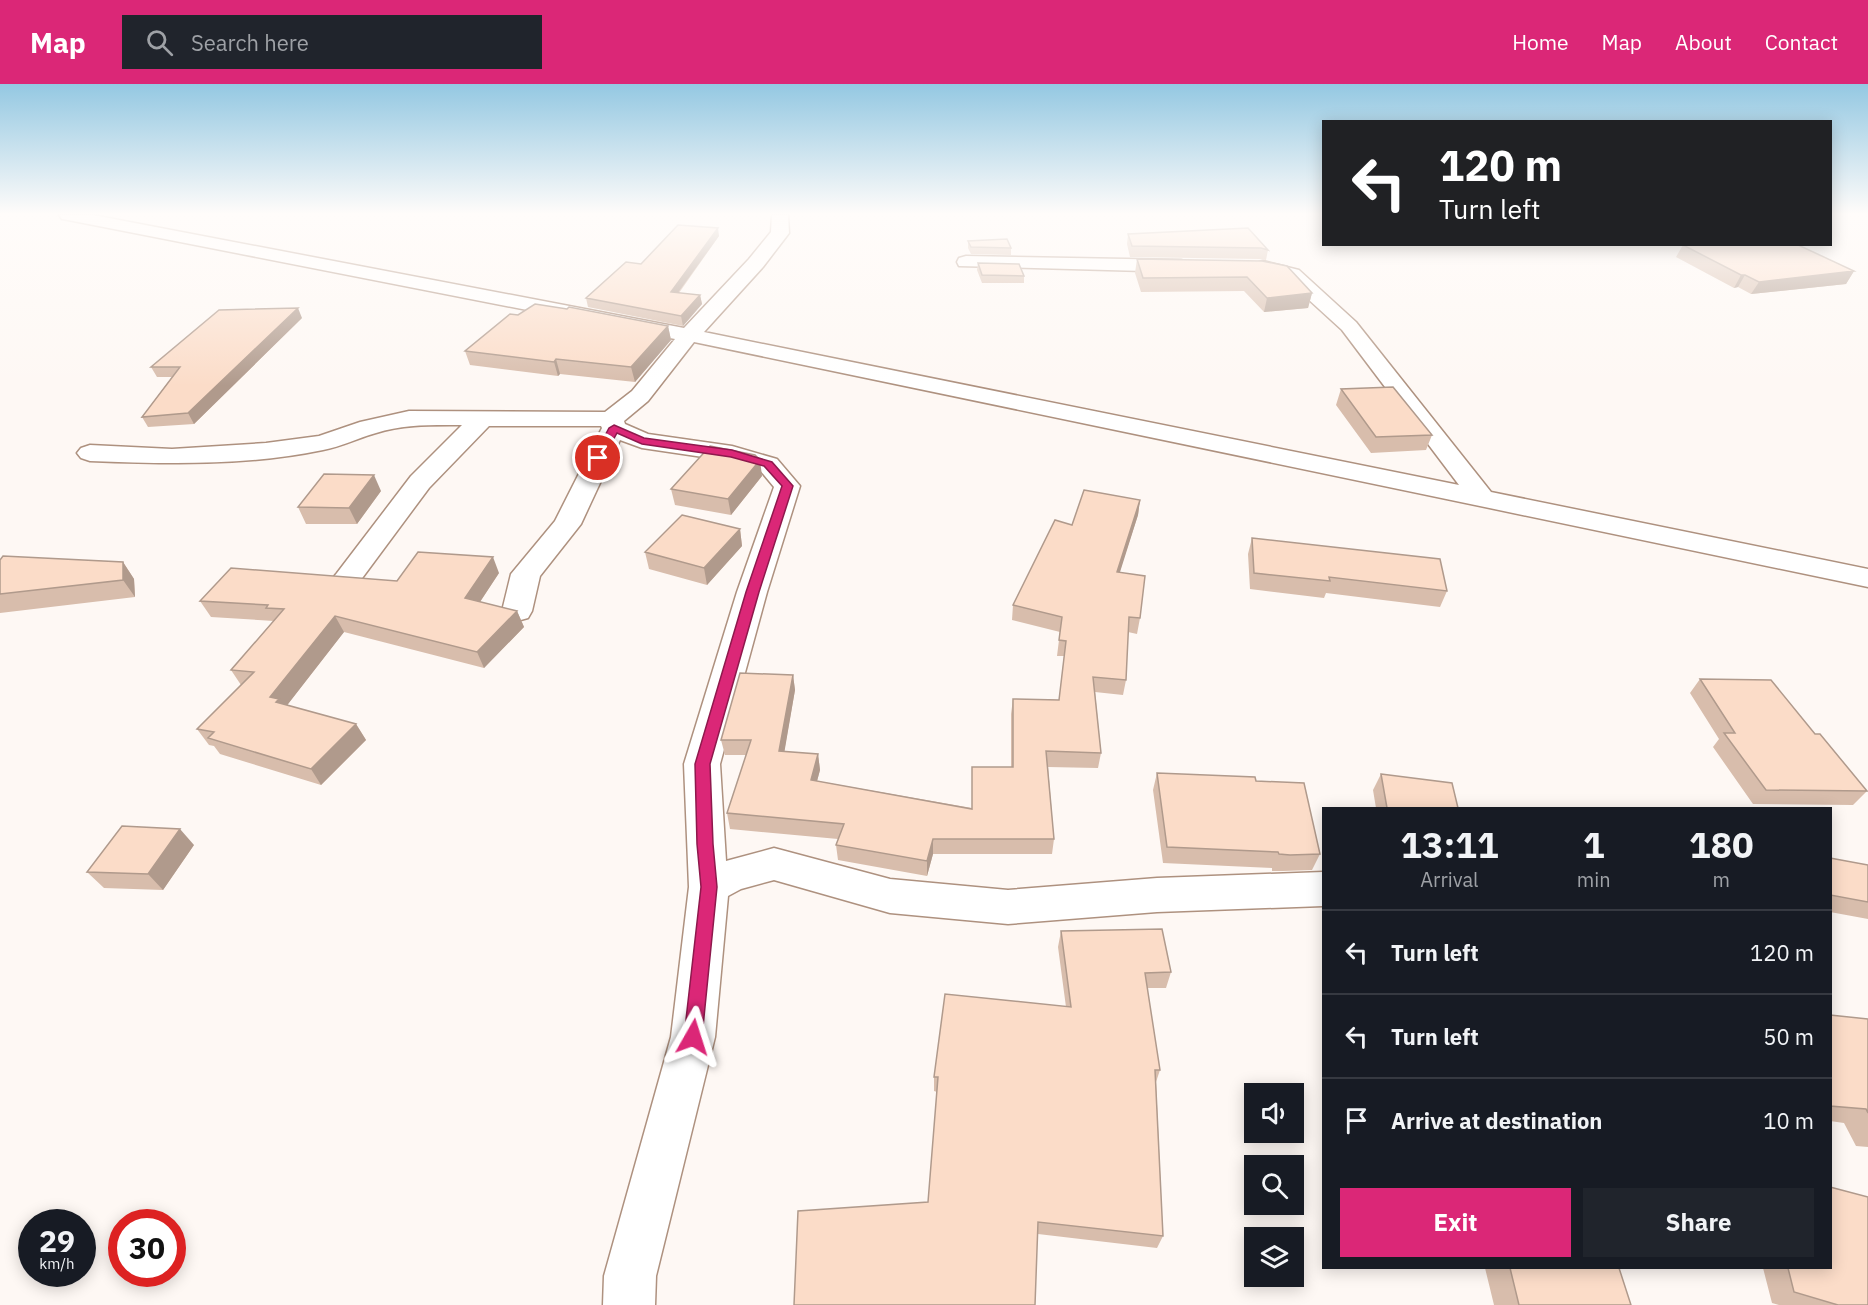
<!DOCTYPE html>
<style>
body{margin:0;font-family:"IBM Plex Sans",sans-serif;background:#20242c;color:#f1f3f6;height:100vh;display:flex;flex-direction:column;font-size:22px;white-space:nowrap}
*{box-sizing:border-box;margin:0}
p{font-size:20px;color:#9ea1a6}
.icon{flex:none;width:33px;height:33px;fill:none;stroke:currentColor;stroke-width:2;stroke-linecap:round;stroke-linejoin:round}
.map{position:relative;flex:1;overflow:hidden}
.details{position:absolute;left:1322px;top:723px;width:510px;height:462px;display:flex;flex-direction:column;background:#171b24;border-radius:0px;box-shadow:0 3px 15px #0003}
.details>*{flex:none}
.top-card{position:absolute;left:1322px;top:36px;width:510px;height:126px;border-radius:0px;box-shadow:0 3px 15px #0003;background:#202124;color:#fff;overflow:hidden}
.controls{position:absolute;left:1244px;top:999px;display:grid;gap:12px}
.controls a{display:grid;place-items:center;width:60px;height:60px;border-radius:0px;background:#171b24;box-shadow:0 3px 15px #0003;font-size:30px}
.speed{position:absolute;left:18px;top:1125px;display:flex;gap:12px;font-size:30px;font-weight:700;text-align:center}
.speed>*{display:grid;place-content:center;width:78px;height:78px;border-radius:50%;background:#171b24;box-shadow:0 3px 15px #0003;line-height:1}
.speed small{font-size:15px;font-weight:400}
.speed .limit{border:9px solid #d22;background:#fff;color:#111}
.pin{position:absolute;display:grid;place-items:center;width:51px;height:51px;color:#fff;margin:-26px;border:3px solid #fff;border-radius:50%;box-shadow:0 2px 6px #0007}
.me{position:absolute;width:66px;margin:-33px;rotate:6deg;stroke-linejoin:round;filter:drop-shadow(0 0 4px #0008)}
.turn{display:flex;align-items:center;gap:21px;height:126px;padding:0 18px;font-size:27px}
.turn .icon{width:78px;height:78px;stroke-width:2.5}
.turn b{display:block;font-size:42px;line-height:51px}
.eta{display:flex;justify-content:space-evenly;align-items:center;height:102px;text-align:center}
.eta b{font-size:36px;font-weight:700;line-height:42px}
.action{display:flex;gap:12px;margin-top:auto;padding:12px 18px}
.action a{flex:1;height:69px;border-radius:0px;background:#db2777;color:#fff;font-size:24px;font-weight:700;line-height:69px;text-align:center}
.action a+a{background:#20242c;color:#f1f3f6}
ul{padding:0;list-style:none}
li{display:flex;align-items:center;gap:18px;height:84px;padding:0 18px;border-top:2px solid #363941}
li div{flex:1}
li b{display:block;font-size:22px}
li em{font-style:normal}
header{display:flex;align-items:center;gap:36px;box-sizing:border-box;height:84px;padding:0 30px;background:#db2777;color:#fff}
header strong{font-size:28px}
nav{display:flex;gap:33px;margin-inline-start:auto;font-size:21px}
.search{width:420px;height:54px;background:#20242c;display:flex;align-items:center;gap:15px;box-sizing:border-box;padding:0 21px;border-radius:0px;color:#9ea1a6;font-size:22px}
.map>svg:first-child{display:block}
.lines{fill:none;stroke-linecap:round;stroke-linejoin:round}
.minor-casing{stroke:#ae917f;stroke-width:3}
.minor{fill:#fff;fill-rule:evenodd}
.wall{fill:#d8bdac}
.shaded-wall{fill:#b09a8c}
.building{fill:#fbdcc8;stroke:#b09a8c;stroke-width:1.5}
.route{fill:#db2777;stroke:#8e194d;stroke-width:1.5}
</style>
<header>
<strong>Map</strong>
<div class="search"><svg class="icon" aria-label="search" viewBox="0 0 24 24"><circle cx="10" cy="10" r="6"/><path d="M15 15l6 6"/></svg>Search here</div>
<nav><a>Home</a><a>Map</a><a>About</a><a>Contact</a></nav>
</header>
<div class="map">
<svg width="1868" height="1221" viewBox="0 0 1868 1221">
<rect width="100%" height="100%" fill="#fef8f4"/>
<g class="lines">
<g class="minor-casing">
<path id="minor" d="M59,131H93L684,244L749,175L771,148L772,131H788L789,149L786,153L763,183L704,248L1459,401L1342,246L1285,194L1256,187L1253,183L1256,179L1263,177L1299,186L1356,238L1491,408L1868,485V503L694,258L648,317L624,337L625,340L648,350L732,362L777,375L800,402L767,508L720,680L726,777L774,764L890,795L1008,806L1157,794L1323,788V822L1157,828L1008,840L890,829L774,796L741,805L728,812L715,953L656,1192L655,1221H603L604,1192L671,953L689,803L684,680L737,508L774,403L759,385L730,377L642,364L620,356L581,440L540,492L532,527L528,534L517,537L506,534L502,527L511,490L555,437L602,344L601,342H489L429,404L357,501L347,504L337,501L332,495L337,489L411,392L462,341C432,341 404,340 376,349C358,354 341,363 323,366C247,382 168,380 90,377L81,374L77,369L81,364L90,361L172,365L266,359L319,352L360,338L409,327L605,328L632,307L675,255L68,136L62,135Z
M966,172L1181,176L1188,178L1191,182L1188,186L1181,188L959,182L957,178L959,174Z"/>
</g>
<use href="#minor" class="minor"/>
</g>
<path class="wall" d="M1248,144L1268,166L1266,176L1259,175L1130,173L1127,160L1128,150Z
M719,152L679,209L700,211L702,220L683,242L588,223L586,214L641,180Z
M968,157L1011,164V171L971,170L968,164Z
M1683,161L1854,187L1846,200L1751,210L1738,203L1734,204L1676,173Z
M1137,175L1262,177L1312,209L1308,224L1264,228L1244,207L1141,208L1135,189Z
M978,179L1024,192V199H982L977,186Z
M302,234L194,340L148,343L142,333L172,293H157L151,283Z
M668,242L671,256L635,298L560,290L558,292L470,281L465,267Z
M1341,305L1432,351L1426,366L1371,369L1336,321Z
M762,392L731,431L675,421L671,405Z
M381,407L357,440H306L298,423Z
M1140,416L1138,431L1119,489L1140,534L1137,550L1128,548L1126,596L1123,611L1095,608L1101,669L1098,684L1048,683L1054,755L1052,770H933L927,792L838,776L836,761L838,755L730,745L727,729L746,671H725L721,656L793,591L795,606L784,668L818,670L820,686L817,697L972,724V683H1011V630L1013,615L1059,616L1064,572H1057L1060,548L1012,536L1013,521L1072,441Z
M740,445L742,462L707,501L649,485L645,468Z
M1252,454L1447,507L1440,523L1326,509L1324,514L1250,505L1248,470Z
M0,476L123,478L134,495L135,513L0,529Z
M499,489L480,518L517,527L524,543L484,584L344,548L287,621L356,640L366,656L321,701L220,670L214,662L209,661L197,645L241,601L231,586L274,537L211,533L200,517L397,497Z
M1700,595L1815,650L1867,707L1853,721L1753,720L1713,663L1719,655L1690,609Z
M1157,689L1256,697L1320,770L1312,786L1283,787H1272V784L1163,779L1153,706Z
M1381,690L1458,724H1376L1373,706Z
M194,761L163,806L104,804L87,788Z
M1830,774L1868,781V835L1830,828Z
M1061,847L1171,888L1166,904H1147L1160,986L1156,998L1163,1152L1157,1164L1038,1150L928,1118L937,1008L934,1007V993L1066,923L1058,863Z
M1830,931L1868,935V1063L1856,1062L1844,1039L1830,1037Z
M1485,1184H1619L1631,1221H1494Z
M1763,1184H1830L1868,1221H1779L1772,1219Z"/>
<path class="shaded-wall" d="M718,144L719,152L672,217L671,208Z
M1854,187L1846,200L1751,210L1759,198Z
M1741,191H1745L1738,203L1734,204Z
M1312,209L1308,224L1264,228L1267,214Z
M700,211L702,220L683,242L681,232Z
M298,224L302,234L194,340L188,329Z
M668,242L671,256L635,298L631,283Z
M556,275L560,290L558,292L554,278Z
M760,376L762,392L731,431L728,415Z
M374,391L381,407L357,440L349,424Z
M1140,416L1138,431L1115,504L1117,488Z
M740,445L742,462L707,501L704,484Z
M493,473L499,489L472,530L465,514Z
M123,478L134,495L135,513L123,496Z
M517,527L524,543L484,584L477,568Z
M335,532L344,548L285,624L270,613Z
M793,591L795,606L782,682L779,667Z
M356,640L366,656L321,701L311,685Z
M818,670L820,686L813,712L811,696Z
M180,745L194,761L163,806L148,790Z
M933,755V770L927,792V777Z"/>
<path class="building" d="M678,141L718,144L671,208L700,211L681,232L586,214L626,178L641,180Z
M1248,144L1268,166L1261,164L1132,162L1128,150Z
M1007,155L1011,164L971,163L968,157Z
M1796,160L1854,187L1759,198L1745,191H1741L1683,161Z
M1137,175L1262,177L1287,182L1312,209L1267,214L1247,193L1143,194Z
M978,179L1019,180L1024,192L982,191Z
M535,220L567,225L569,223L668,242L631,283L556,275L554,278L465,267L510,230L518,231Z
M298,224L188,329L142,333L180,283H151L219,226Z
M1393,303L1432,351L1376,353L1341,305Z
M710,362L755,371L760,376L728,415L671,405Z
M324,390L374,391L349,424L298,423Z
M1084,406L1140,416L1117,488L1145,492L1140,534L1129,533L1126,596L1093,593L1101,669L1046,667L1054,755H933L927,777L836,761L844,740L727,729L751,656H721L740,589L793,591L779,667L818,670L811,696L972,725V683H1013V615L1059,616L1066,557L1059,556L1062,533L1013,521L1055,436L1072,441Z
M682,431L740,445L704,484L645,468Z
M1252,454L1440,475L1447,507L1329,493L1330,497L1254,489Z
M418,468L493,473L465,514L517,527L477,568L335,532L270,613L279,615L276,618L356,640L311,685L208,654L214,648L197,645L254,588L231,586L284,525L266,524L268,521L200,517L231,484L397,497Z
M3,472L123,478V496L0,510V476Z
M1700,595L1771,596L1815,650H1820L1867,707L1766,706L1724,649H1735Z
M1157,689L1255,693L1256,697L1304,699L1320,770L1290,771L1279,770L1278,768L1167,763Z
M1381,690L1452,699L1458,724H1387Z
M122,742L180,745L148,790L87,788Z
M1830,774L1868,781V818L1830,811Z
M1162,845L1171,888L1145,889L1160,986H1155L1163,1152L1038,1138L1035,1221H794L798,1127L928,1118L938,993H934L945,910L1071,923L1061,847Z
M1830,931L1868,935V1029L1866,1025L1830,1022Z
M1830,1103L1868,1113V1221H1838L1794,1208L1788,1184H1830Z
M1510,1184H1619L1631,1221H1519Z"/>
<linearGradient id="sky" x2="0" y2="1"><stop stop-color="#94c8e2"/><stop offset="0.43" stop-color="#fffcfa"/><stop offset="1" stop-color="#fffcfa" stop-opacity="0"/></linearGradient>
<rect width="1868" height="302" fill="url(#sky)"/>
<path class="route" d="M614,341L644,354L732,366L772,378L793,402L759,508L710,680L713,760L717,803L702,953L700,959L693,961L687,959L684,953L701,803L697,760L695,680L746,508L782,402L764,382L731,373L642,360L617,349L602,376H595L593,374L609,344Z"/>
</svg>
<div class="controls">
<a><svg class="icon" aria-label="sound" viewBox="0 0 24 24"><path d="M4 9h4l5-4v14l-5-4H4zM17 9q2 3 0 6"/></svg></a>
<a><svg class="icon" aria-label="search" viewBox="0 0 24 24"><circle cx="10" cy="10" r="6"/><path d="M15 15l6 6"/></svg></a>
<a><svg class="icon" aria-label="layers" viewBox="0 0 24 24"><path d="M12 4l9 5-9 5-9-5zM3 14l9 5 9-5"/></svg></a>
</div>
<div class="speed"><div>29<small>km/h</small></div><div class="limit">30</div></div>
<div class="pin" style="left:598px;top:374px;background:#d93025"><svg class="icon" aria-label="arrive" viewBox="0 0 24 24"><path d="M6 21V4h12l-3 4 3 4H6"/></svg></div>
<svg class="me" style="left:693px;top:953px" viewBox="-20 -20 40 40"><path d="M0-17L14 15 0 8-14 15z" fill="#db2777" stroke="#fff" stroke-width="4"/></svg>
<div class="top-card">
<div class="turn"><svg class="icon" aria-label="left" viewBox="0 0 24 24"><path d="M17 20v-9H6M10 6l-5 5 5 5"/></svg><div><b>120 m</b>Turn left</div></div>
</div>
<section class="details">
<div class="eta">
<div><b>13:11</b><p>Arrival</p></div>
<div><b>1</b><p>min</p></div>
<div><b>180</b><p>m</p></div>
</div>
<ul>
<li><svg class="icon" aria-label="left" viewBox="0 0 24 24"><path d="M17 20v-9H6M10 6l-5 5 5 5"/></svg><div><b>Turn left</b></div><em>120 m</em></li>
<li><svg class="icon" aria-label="left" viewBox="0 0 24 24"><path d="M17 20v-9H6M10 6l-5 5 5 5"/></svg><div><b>Turn left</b></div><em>50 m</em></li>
<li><svg class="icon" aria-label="arrive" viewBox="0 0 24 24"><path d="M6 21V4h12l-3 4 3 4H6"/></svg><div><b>Arrive at destination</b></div><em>10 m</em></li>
</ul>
<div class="action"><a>Exit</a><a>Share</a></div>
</section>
</div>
